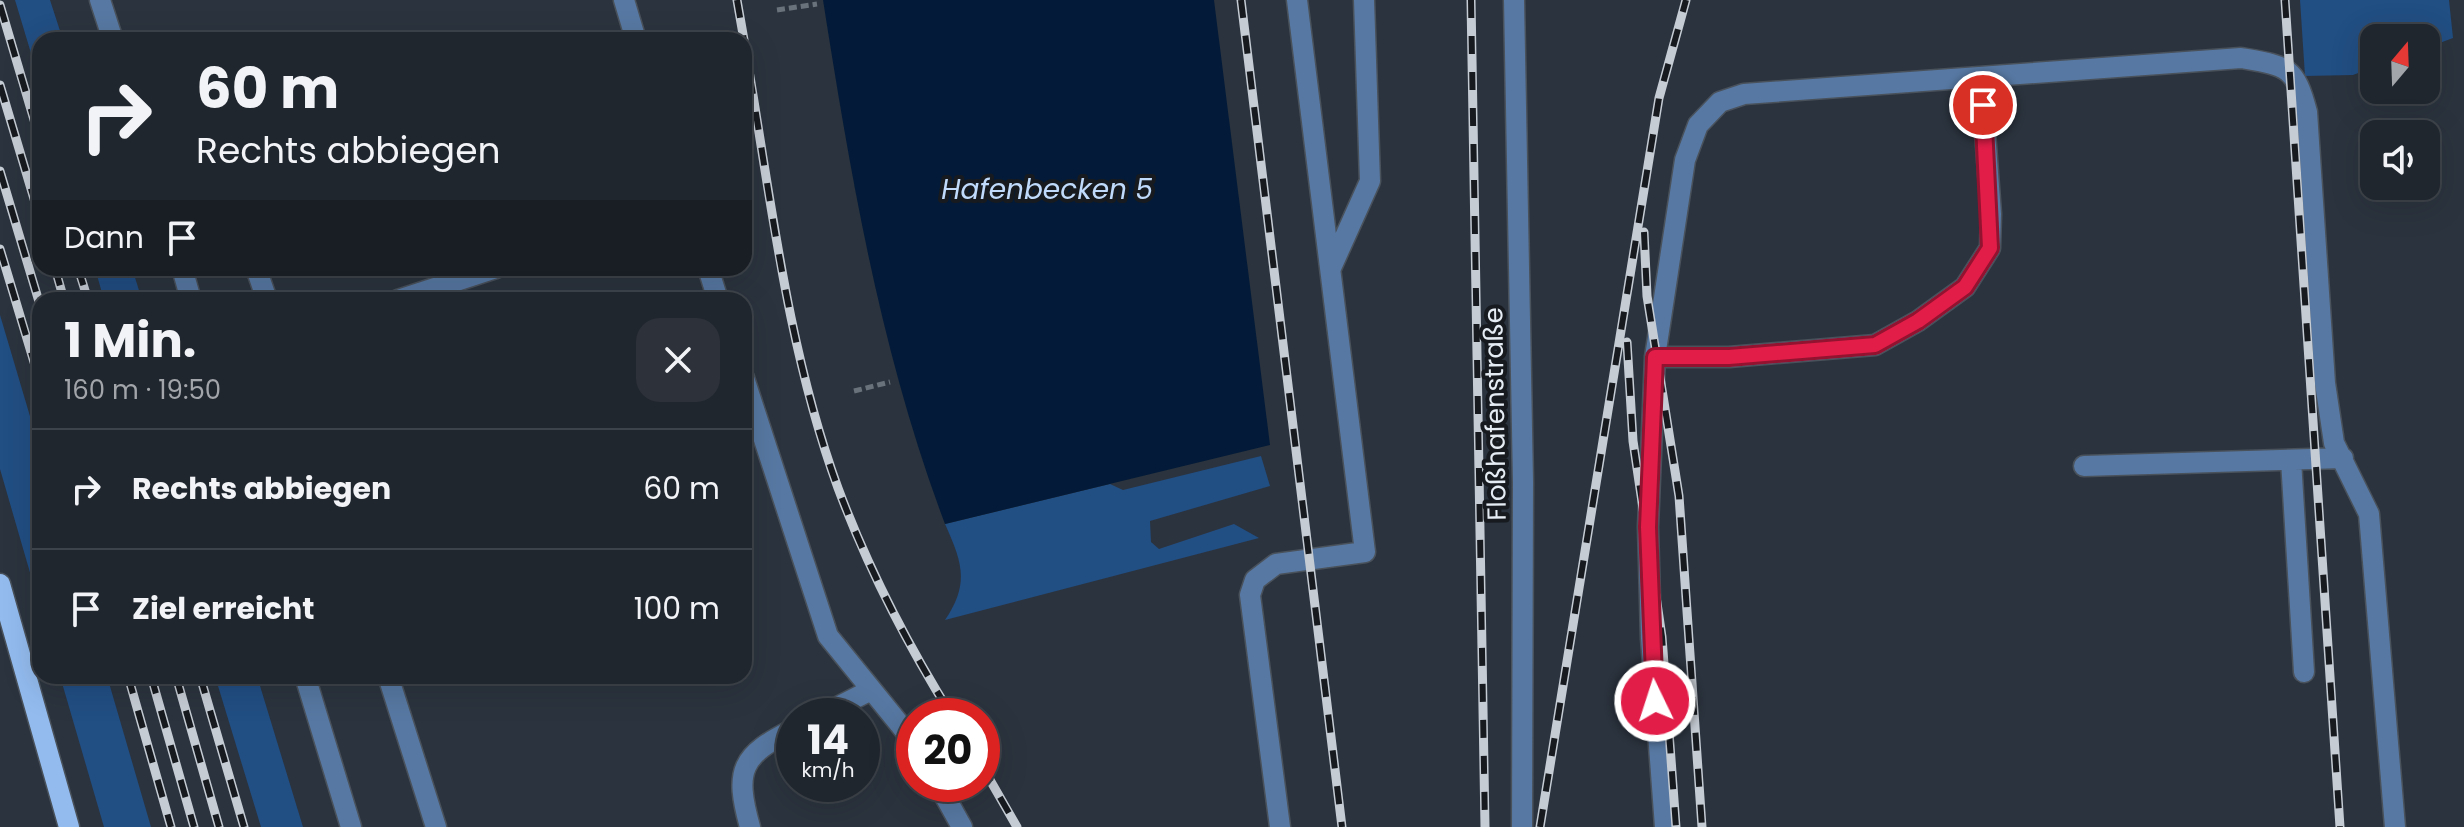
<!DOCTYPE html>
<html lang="de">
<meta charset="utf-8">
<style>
body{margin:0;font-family:Poppins,sans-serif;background:#2d323a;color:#f1f3f6;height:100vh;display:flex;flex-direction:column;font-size:30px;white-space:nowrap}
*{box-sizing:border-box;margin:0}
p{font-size:26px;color:#a2a5aa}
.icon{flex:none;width:44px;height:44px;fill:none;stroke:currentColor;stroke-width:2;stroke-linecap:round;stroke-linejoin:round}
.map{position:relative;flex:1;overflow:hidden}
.details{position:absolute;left:32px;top:292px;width:720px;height:392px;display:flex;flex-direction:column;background:#20262e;border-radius:24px;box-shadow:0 8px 32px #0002,0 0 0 2px #3d434a}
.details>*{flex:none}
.banner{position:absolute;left:32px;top:32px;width:720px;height:244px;border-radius:24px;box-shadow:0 8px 32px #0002,0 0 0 2px #3d434a;background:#20262e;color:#f1f3f6;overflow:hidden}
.needle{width:52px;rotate:19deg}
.buttons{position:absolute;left:2360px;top:24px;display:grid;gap:16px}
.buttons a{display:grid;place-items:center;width:80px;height:80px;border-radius:16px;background:#20262e;box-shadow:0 8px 32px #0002,0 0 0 2px #3d434a;font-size:40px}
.speed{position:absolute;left:776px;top:698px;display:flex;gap:16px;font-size:40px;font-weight:700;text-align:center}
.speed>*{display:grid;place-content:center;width:104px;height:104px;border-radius:50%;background:#20262e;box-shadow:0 8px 32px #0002,0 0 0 2px #3d434a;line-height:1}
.speed small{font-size:20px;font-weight:400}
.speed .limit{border:12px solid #d22;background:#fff;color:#111}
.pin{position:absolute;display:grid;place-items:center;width:68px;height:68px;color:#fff;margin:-34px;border:4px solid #fff;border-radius:50%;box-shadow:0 2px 8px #0007}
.me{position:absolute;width:88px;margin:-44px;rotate:356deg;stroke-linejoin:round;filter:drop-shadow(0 0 6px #0008)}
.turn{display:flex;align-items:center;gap:28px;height:168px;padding:0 32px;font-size:36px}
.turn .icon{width:104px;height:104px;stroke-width:2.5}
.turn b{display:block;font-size:56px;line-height:68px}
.then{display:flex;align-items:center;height:76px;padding:0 32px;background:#0003;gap:16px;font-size:30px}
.round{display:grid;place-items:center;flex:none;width:84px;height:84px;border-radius:24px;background:#2d323a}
.summary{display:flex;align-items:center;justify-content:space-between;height:136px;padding:0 32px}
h1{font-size:48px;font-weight:700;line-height:60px}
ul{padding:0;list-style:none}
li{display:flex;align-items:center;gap:24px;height:120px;padding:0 32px;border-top:2px solid #3d434a}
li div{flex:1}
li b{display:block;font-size:30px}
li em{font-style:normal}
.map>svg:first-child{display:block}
.green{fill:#214e83}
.water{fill:#031b38}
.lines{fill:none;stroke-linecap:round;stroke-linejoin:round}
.minor-casing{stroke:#49515b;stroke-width:23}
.major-casing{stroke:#49515b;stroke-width:23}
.path{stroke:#69717a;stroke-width:5;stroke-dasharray:8 4;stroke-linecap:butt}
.minor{stroke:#5778a2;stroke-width:20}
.major{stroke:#93bbee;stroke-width:20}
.rail-casing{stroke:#c6ccd4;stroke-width:9}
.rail{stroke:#171b20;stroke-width:6;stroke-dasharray:18;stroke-linecap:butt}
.route-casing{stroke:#92132f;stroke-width:20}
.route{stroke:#e11d48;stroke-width:14}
.labels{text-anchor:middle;stroke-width:8;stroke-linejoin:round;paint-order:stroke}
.street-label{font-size:26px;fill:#e6ecf3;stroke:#171b20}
.water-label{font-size:28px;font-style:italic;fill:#bfdafb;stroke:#171b20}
</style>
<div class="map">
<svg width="2464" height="827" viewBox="0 0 2464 827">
<rect width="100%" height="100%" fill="#2b333e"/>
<path class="green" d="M15,0H50L63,40H40V83Z
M2300,0H2449L2453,38L2426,48V38H2374V67L2353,75L2305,76Z
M95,268H132L142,300H104Z
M0,315L40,450V607L0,469Z
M1261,456L1270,486L1150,521L1151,542L1159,549L1234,524L1259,538L945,620C970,583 962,562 945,524L1110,484L1123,490Z
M60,676H107L151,827H104Z
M215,676H257L303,827H261Z"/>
<path class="water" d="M823,0H1214L1270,445L945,524C881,355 851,178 823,0Z"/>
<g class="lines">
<g class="minor-casing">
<path id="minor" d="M100,0L113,40
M624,0L636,40
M1514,0L1523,482L1522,827
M182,268L191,300
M256,268L267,300
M708,268L718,300
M1331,268L1370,181L1364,0
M398,300L496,268
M1655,357H1729L1875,345L1918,321L1965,287L1990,248L1991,214L1981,77
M744,378L828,636L914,742
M2291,460L2304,672
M2084,466L2343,458
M305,676L351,827
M388,676L436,827
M820,716L871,690
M938,784L962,827
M750,827C734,770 741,755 794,729
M1280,827L1250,595L1255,580L1276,564L1365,552L1297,0
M1665,827L1651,638L1648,527L1655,357L1685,160L1698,125L1720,102L1744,94L2241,58C2287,66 2295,66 2307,112L2325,383L2334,443L2369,514L2395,827"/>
</g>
<g class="major-casing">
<path id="major" d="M0,584L69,827"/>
</g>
<path class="path" d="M777,10L817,4
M854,391L890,382"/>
<use href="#minor" class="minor"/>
<use href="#major" class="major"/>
<g class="rail-casing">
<path id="rail" d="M737,0L744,40
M1241,0L1342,827
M1471,0L1485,827
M2285,0L2340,827
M0,5L40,140
M744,41C770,190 786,346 838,488C868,568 907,644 952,716
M0,85L40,219
M0,171L40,305
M1644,232L1647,296L1679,496L1702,827
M0,249L40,382
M55,268L64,300
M78,268L88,300
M1627,342L1633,441L1662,637L1676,827
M128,676L171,827
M151,676L194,827
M176,676L219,827
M200,676L244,827
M982,766L1017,827
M1540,827L1659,98L1686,0"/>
</g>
<use href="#rail" class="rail"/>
</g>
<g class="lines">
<g class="route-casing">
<path id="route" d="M1655,701L1648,527L1655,357H1729L1875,345L1918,321L1965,287L1990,248L1983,105"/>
</g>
<use href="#route" class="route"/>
</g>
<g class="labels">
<g class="street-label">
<text transform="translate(1495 414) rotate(-91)" y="9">Floßhafenstraße</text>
</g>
<g class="water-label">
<text x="1047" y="199">Hafenbecken 5</text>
</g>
</g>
</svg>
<div class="buttons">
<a><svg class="needle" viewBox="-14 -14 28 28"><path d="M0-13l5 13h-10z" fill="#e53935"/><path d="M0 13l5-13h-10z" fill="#a2a5aa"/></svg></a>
<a><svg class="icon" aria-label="sound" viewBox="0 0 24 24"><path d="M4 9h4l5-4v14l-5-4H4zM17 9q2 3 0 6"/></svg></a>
</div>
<div class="speed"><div>14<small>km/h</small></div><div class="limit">20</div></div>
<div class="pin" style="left:1983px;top:105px;background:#d93025"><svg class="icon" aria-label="arrive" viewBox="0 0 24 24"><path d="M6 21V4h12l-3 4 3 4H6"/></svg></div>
<svg class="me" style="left:1655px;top:701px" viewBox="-20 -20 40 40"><circle r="17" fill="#e11d48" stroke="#fff" stroke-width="3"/><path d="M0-11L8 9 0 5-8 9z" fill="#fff"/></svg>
<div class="banner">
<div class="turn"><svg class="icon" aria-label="right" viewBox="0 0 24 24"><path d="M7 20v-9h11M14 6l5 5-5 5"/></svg><div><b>60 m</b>Rechts abbiegen</div></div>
<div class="then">Dann<svg class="icon" aria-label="arrive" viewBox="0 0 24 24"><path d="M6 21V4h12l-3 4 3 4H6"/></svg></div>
</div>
<section class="details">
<div class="summary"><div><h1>1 Min.</h1><p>160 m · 19:50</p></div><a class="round"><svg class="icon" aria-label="close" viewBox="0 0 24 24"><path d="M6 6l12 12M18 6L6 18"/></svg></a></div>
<ul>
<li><svg class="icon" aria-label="right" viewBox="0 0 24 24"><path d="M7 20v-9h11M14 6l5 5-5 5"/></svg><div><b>Rechts abbiegen</b></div><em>60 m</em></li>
<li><svg class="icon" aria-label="arrive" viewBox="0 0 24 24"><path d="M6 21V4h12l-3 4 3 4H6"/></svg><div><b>Ziel erreicht</b></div><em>100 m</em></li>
</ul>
</section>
</div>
